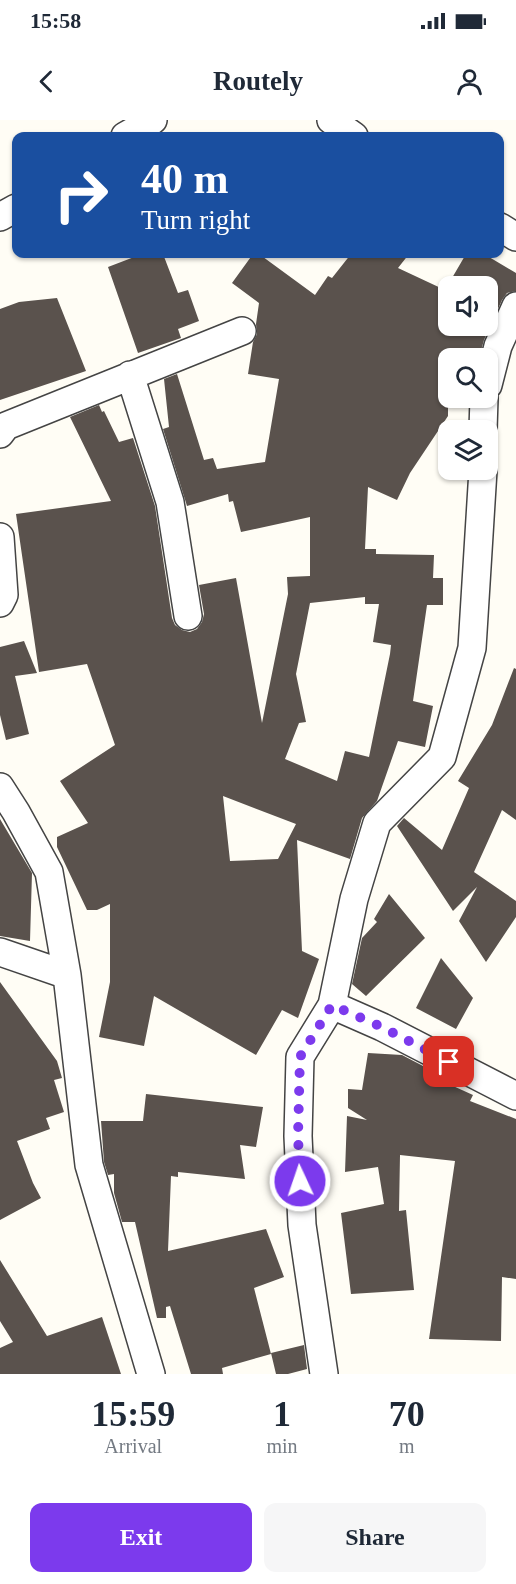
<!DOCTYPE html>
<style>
body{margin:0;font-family:Georgia,serif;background:#f6f6f7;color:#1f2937;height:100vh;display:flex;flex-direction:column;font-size:22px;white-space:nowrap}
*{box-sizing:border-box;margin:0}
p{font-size:20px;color:#747a83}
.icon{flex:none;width:33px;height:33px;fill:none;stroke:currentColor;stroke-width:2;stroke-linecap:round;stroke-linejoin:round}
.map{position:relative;height:1254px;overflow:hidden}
.sheet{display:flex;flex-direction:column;background:#fff;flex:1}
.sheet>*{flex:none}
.banner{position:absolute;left:12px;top:12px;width:492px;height:126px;border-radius:12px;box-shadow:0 2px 4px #0004;background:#1a4fa0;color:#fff;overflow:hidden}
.buttons{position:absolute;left:438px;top:156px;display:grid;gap:12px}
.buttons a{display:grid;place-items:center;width:60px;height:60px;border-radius:12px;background:#fff;box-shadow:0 2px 4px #0004;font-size:30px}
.pin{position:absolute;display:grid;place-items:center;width:51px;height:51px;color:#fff;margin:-26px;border-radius:12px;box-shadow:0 3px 9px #0006}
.me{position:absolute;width:66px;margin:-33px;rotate:357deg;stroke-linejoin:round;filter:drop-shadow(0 0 4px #0008)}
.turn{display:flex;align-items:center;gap:21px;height:126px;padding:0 30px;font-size:27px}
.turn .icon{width:78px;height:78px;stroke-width:2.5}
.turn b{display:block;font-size:42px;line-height:51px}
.eta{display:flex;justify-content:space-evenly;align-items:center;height:102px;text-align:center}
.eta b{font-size:36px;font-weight:800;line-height:42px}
.cta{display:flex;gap:12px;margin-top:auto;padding:12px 30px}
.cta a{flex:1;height:69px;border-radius:12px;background:#7c3aed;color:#fff;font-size:24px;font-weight:800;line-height:69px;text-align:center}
.cta a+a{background:#f6f6f7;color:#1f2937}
.status{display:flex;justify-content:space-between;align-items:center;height:42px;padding:0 30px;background:#fff;direction:ltr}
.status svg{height:16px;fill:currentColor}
header{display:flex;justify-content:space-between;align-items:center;height:78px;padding:0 30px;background:#fff;font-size:27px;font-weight:800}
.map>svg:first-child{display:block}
.building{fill:#5a524d;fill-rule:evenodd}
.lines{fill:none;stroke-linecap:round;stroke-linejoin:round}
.street-casing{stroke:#444;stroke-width:30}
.street{stroke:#fff;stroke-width:27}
.route{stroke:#7c3aed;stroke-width:10;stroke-dasharray:0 18}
</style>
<div class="status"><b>15:58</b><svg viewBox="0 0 49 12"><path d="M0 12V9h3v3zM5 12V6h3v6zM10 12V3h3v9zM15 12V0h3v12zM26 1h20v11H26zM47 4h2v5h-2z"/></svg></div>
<header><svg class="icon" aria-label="back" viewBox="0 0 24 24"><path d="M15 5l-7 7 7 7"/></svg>Routely<svg class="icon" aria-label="person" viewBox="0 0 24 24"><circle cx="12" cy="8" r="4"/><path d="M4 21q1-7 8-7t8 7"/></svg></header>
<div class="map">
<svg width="516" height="1254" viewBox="0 0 516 1254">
<rect width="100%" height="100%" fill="#fffdf5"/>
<path class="building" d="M142,134H163L178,173L188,170L199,201L178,209L181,218L138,233L108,147Z
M253,134H259L315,175L328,156L332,158L351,134H409L398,148L445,170L466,134H484L516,153V171L507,173L502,180L484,220L479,238H448V296L410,353L397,380L368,367L365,429H376V434L434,435L433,458H443V485H427L413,581L433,586L425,627L398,621L377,681L362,698L350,739L297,720L302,831L319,839L298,898L282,890L256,935L154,876L144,926L99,917L110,862V784L97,790H87L57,727V717L88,703L60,661L115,625L87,544L39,552L16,394L111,381L70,297L99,285L102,292L104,291L119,322L133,318L155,386L172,498L175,505L182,510L190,512L197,509L202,502L204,494L199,465L236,458L262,603L288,474L287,457L310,456V397L241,412L233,381L229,382L228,374L187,386L163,309L169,307L164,259L177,254L204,340L213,338L217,349L265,342L279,259L248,254L253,222L257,214L256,204L259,183L232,163ZM448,166H488V206H448ZM365,477V484H379L373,522L391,525L390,534L369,637L345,631L337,661L285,639L299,603L306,602L296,554L310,483ZM223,676L296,704L278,739L230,741Z
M57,178L86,251L0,280V189L19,182Z
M24,521L37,553L15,556L29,614L6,620L0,595V527Z
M514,548L516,549V700L502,690L474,752L516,781V797L486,842L459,801L477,767L453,791L397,706L404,698L442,730L469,668L458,661L492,605Z
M0,699L32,753L30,821L0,816Z
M389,774L425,818L366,876L352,864L362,818L377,802L374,799Z
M441,838L473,878L456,909L416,888Z
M0,862L57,941L62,958L54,960L64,992L46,998L50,1009L17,1021L33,1063L41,1078L0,1100Z
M368,933L402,935L444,957L442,961L473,975L470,981L516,999V1159L502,1157L501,1221L429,1219L455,1041L400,1035L399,1091L406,1090L414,1170L351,1174L341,1093L384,1084L378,1047L345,1052L347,996L367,1000L348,988V969L362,970Z
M146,974L263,987L256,1027L240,1025L245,1059L178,1052V1057L171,1056L168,1131L266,1109L284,1157L254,1168L271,1234L222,1248L223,1254H191L170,1186L166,1187V1198H157L135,1102H122L114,1073V1054L108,1055L104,1042L101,1001H143Z
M0,1140L47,1216L102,1197L121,1254H0V1228L13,1222L0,1201Z
M304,1225L307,1249L288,1254H276L271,1233Z"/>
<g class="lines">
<g class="street-casing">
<path id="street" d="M331,0L354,16
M125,16L153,0
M0,97L16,88
M500,107L516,117
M130,255L170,382L188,496
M488,265L498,226L516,186
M483,310L484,278
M0,314L6,306L242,211
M0,417L4,475L0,483
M0,667L16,692L49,752L67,855L89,1045L151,1254
M0,832L67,855
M332,885L382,907L516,976
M324,1254L302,1105L298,1016L300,937L332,885L354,779L377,703L442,637L472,528L483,350"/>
</g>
<use href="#street" class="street"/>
</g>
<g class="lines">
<path class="route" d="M300,1061L298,1016L300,937L332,885L382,907L449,942"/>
</g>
</svg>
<div class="buttons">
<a><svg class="icon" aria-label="sound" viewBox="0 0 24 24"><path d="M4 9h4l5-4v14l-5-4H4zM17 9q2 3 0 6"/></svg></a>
<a><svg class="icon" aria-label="search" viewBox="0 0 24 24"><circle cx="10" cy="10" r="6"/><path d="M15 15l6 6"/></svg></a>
<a><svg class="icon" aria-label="layers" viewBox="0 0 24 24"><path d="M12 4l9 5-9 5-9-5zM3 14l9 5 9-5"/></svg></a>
</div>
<div class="pin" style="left:449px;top:942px;background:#d93025"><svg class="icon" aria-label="arrive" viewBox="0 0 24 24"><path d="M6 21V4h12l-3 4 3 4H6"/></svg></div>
<svg class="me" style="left:300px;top:1061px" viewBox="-20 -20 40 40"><circle r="17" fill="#7c3aed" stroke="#fff" stroke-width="3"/><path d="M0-11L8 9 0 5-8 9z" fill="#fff"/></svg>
<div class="banner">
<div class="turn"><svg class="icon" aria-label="right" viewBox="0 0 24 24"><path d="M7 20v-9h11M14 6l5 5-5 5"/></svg><div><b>40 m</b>Turn right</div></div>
</div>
</div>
<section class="sheet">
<div class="eta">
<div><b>15:59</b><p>Arrival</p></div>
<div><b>1</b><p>min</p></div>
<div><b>70</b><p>m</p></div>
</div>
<div class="cta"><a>Exit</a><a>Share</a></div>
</section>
